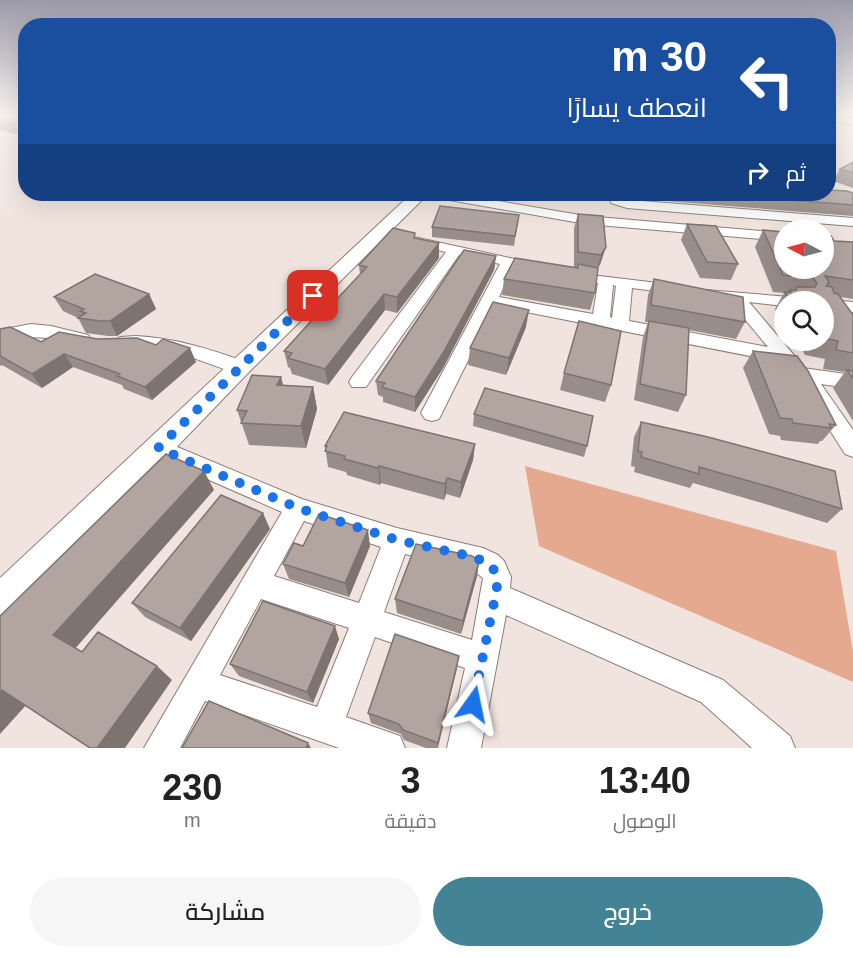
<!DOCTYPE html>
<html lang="ar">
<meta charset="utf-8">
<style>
body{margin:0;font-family:Helvetica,Cairo,sans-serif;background:#f6f6f6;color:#222;direction:rtl;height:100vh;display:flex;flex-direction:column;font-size:22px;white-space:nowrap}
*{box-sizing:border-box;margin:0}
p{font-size:20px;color:#767676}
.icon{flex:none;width:33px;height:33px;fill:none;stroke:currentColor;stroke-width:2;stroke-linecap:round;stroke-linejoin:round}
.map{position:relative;height:748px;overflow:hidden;direction:ltr}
.details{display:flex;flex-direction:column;background:#fff;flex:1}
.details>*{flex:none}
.top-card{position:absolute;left:18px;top:18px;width:818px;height:183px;border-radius:24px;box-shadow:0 6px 24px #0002;direction:rtl;background:#1a4fa0;color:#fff;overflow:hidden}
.needle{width:39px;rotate:276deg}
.fabs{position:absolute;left:774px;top:219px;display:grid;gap:12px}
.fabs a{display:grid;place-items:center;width:60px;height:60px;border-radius:50%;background:#fff;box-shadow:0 6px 24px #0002;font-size:30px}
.pin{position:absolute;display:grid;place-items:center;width:51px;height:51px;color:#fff;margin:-26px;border-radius:12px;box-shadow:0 3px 9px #0006}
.me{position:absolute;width:66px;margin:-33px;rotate:12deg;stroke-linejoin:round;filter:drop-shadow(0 0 4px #0008)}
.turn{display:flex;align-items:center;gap:21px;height:126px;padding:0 30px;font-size:27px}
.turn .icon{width:78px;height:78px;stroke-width:2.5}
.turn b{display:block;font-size:42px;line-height:51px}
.then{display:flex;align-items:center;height:57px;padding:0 30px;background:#0003;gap:12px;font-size:22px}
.eta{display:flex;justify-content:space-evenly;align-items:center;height:102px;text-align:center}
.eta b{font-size:36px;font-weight:600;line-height:42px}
.action{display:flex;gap:12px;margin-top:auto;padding:12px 30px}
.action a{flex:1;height:69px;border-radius:36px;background:#428496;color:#fff;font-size:24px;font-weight:600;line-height:69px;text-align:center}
.action a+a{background:#f6f6f6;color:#222}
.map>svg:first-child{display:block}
.green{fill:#e5a990}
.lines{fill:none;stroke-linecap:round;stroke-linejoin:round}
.minor-casing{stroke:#8b7e79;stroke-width:2}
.major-casing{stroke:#8b7e79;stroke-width:2}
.minor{fill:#fff;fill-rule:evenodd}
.major{fill:#fff;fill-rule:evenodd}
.wall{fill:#998d89}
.shaded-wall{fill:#7d736f}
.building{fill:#b2a49f;stroke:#7d736f;stroke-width:1.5}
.route{stroke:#1a73e8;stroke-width:10;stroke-dasharray:0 18}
</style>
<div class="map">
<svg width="853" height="748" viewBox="0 0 853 748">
<rect width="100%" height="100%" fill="#f1e4de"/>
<path class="green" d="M525,466L836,551L853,652V682L539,546Z"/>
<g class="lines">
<g class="minor-casing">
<path id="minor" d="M828,116L853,119V125L828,121Z
M432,194H457L586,216L784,233V241L586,224L438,198Z
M609,194H621L622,198L629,200L853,218V226L627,208L611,203Z
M414,237L542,265L545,268L537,273L513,267L499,297L593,314L598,283L566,278L564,275L566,272L683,286L685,289L683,292L677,294L632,288L629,321L768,347L729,300L706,296L704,293L706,290L802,298L804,302H784V306L749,302L798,360L796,365L789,366L780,362L495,306L439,419L432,421L425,419L421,413L500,264L459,255L366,387H352L349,382L352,377L446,252L409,244L407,241L409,238ZM613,285L616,286L612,318L610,317Z
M824,299L853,302V312L824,309V302H817Z
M31,324L51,326L88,335L91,339L82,345C52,337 30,334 0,342V330Z
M136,336C175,338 210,349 246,362L249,367L246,372L239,374C209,365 183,351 152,349C140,348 118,354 111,343L120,337Z
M803,368L853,375V389L821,384L853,430V457L845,454L801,385L803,382L796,380L793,375L796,370Z
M158,439L302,499L397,528L483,548L498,555L504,561L511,577L510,588L723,680L790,736L795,748H752L701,702L506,615L481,748H447L465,668L375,637L346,717L400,736L405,748H339L205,701L180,748H144L282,512L150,454L147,448L150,442ZM304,521L381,547L359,603L274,576ZM405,554L471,569L483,578L472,640L384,612ZM261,599L349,628L317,707L220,675Z"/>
</g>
<g class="major-casing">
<path id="major" d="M411,194H428L248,373L13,617L0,623V578Z"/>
</g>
<use href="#minor" class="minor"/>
<use href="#major" class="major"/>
</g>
<path class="wall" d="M0,116H26V136L0,130Z
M853,162V188L833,181L840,169Z
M853,193V216L629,198V194Z
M578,214L603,216L601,262L598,269L595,293L590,310L502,295L504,279L574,267V228Z
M519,215L514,246L432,237V227Z
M687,224L738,264L731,280L700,278L681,240Z
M763,230L834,241L853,242V299L840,297L853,315V421L833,388L845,372L823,369L825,359L805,355L797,340H824V302H784V327L775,309L784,293L773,292L755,247Z
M415,233V239L439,243V258L397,313L385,310L328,385L292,374L290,368L288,367L284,351L335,301L360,275L359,265Z
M496,256L494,270L443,368L415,412L383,402V397L378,395L376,381Z
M654,279L745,322L736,339L689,330L686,395L678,412L634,400L643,337L648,322H645L648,295Z
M149,294L156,309L117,336H108L86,333L78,318L63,311L54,297Z
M526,327L506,375L468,365L470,348Z
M0,329L41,342L196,362L152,400L124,389L122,385L73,367L42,388L2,365L0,366Z
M753,351L836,425L822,441H820L818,444L781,440L780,436L769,434L743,368Z
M564,373L611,385L605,402L560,390Z
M283,386L313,387L317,409L306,448L249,445L237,410Z
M474,414L587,446L584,457L473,426Z
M641,422L842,509L827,523L762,503L693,483L690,488L634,472L635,467L631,466L634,437Z
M475,444L473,460L460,498L446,494L444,500L381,483L380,485L347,475L346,472L328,467L325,446Z
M270,529L191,641L145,617L132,603Z
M370,546L349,597L289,579L283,564Z
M479,561L477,576L461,634L397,613L395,599Z
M339,639L313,703L239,676L230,664Z
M459,656L457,668L438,748H426L404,740L401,734L371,723L368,713Z"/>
<path class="shaded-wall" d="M439,243V258L397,313V297Z
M606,247L601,262L597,270L601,255Z
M496,256L494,270L443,368L415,412V397Z
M149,294L156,309L117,336L110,321Z
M384,294L385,310L328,385L325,369Z
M529,310L526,327L506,375L509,358Z
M190,348L196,362L152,400L145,387Z
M64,354L73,367L42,388L32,374Z
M281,377L287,399L277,385Z
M313,387L317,409L306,448L301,426Z
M475,444L473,460L460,498L461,482Z
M379,466L381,483L380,485L378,468Z
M204,471L214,490L73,651L53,635Z
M447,478L446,494L444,500L445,484Z
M263,513L270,529L191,641L180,628Z
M368,530L370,546L349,597L345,583Z
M479,561L477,576L461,634L463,621Z
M335,626L339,639L313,703L307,692Z
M459,656L457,668L437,748L438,743Z
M157,666L172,680L125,748H97Z
M2,690L27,704L0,734V693Z
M308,743L311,748H306Z"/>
<path class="building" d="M0,116H26V126L0,121Z
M853,162V173L840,169Z
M828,190L847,191L853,193V205L711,194H828Z
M440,206L519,215L515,236L432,227Z
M578,214L603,216L606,247L601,255L578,252Z
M687,224L716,226L738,264L707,262Z
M393,228L415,233L414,238L439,243L397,297L384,294L325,369L288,358L292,353L284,351L330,300L335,301L367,267L359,265Z
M763,230L784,232V268H824V236H831L834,241L853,242V280L825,276L829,282L826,286L832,287L834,293L838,294L853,315V353L836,350L838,341L824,338V302H791L785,292H791L790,290H796L797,287H815L817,283L813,278L783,275Z
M464,250L496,256L443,353L415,397L382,387L385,383L376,381Z
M515,258L578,268V264L598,268L595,293L504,279Z
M95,274L149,294L110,321H100L78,318L86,313L80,311L84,309L54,297Z
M654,279L743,297L745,322L651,305Z
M493,302L529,310L509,358L470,348Z
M579,321L621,331L611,385L564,373Z
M649,321L689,328L686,395L640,384Z
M10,327L41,342L59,332L97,339L137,338L156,345L163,339L190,348L145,387L117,376L120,374L64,354L32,374L0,356V329Z
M753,351L797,356L808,371L836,425L829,424L831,428L793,423L792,419L780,418Z
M847,370L853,371V379Z
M252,375L281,377L277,385L313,387L301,426L241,423L247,411L237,410Z
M485,388L593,416L587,446L474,414Z
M344,412L475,444L461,482L447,478L445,484L379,466L378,468L344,459L345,456L325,451L327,446H325Z
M641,422L708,437L835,471L842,509L774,488L699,467V474L641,457L642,452L638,451Z
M166,454L204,471L53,635L82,652L98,632L157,666L97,748H90L2,690L0,693V616Z
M221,495L263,513L180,628L132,603Z
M319,514L368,530L345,583L283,564L294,543L303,546Z
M416,544L472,556L479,561L463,621L395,599Z
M263,601L335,626L307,692L230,664Z
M395,634L459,656L438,743L403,730L399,724L368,713Z
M209,701L308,743L306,748H182Z"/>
<linearGradient id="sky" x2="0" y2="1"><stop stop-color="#9b9aa9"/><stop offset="0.52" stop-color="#f9f3f0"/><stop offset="1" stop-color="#f9f3f0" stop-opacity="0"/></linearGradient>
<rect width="853" height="221" fill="url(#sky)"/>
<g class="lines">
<path class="route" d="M313,296L158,448L298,508L397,540L474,557L489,564L494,570L497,588L473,704"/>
</g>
</svg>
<div class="fabs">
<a><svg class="needle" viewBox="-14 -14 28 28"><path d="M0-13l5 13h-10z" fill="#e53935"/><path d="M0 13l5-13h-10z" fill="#767676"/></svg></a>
<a><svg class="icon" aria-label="search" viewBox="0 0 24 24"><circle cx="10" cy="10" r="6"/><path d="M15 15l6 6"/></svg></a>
</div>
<div class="pin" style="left:313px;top:296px;background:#d93025"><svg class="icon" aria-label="arrive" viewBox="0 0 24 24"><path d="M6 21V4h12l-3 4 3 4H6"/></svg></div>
<svg class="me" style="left:473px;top:704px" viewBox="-20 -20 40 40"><path d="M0-17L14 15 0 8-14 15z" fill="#1a73e8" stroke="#fff" stroke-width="4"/></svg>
<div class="top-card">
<div class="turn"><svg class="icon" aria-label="left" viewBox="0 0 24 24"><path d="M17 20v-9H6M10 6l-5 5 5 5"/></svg><div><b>30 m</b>انعطف يسارًا</div></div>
<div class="then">ثم<svg class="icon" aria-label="right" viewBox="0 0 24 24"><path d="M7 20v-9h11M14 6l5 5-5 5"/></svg></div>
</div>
</div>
<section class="details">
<div class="eta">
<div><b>13:40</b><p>الوصول</p></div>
<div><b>3</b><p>دقيقة</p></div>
<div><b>230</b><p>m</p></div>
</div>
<div class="action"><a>خروج</a><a>مشاركة</a></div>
</section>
